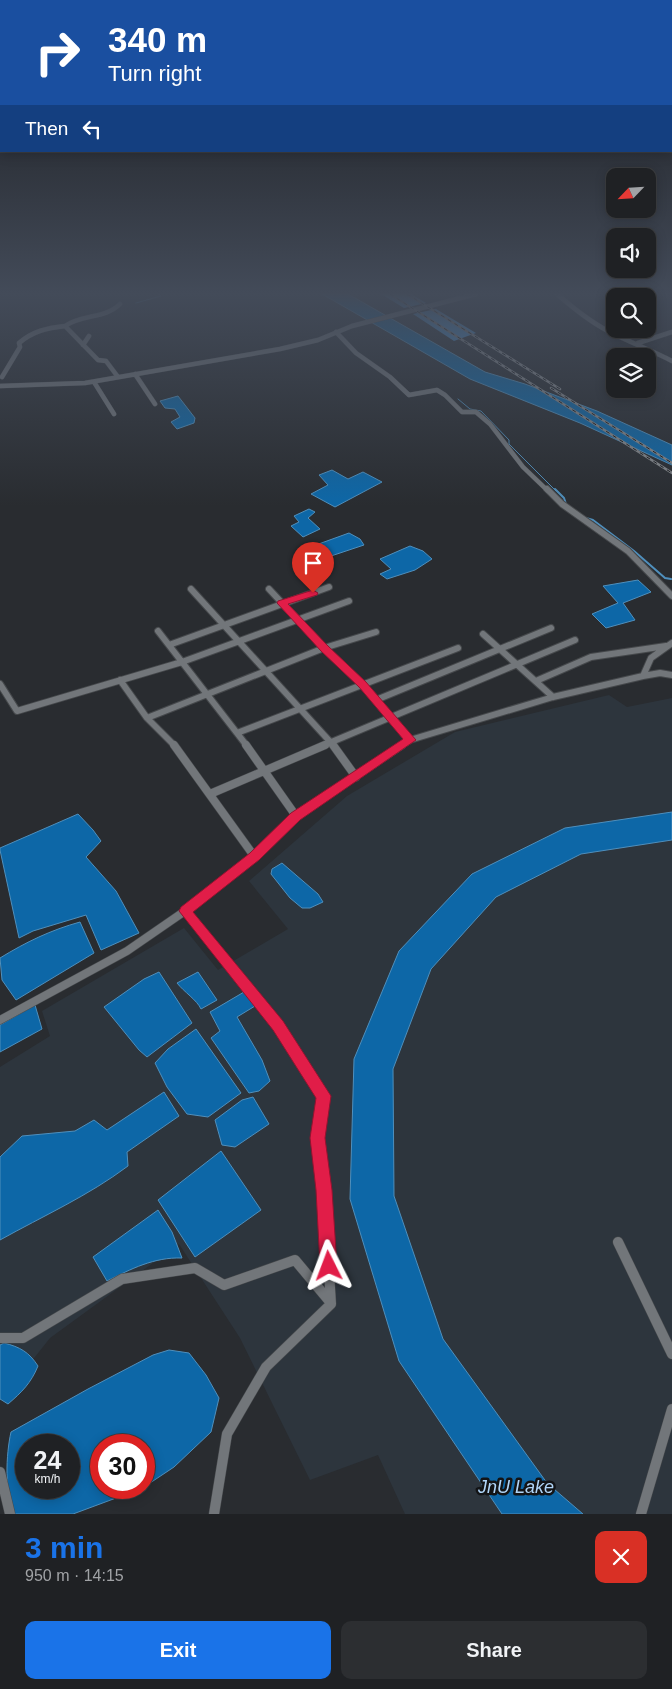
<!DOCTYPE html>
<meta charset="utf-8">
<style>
body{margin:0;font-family:Helvetica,sans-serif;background:#2c2e31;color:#f1f3f6;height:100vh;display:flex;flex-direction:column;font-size:19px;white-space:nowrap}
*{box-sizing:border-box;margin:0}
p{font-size:16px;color:#a1a3a6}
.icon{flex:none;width:28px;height:28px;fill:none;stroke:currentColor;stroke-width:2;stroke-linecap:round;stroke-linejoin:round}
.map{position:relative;height:1514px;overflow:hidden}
.details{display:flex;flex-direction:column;background:#1f2124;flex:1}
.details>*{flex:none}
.hud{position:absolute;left:0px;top:0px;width:672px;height:152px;box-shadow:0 2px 12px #0003,0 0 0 1px #3c3e41;background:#1a4fa0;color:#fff;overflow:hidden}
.needle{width:32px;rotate:245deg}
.controls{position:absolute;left:606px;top:168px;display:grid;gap:10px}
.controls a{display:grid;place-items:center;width:50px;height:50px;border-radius:10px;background:#1f2124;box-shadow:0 2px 12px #0003,0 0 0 1px #3c3e41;font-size:25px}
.speed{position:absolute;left:15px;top:1434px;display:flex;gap:10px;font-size:25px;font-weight:700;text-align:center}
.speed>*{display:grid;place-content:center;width:65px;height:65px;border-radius:50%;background:#1f2124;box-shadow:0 2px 12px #0003,0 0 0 1px #3c3e41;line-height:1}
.speed small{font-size:12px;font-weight:400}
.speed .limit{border:8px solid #d22;background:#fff;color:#111}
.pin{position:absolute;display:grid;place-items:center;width:42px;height:42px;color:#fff;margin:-51px -21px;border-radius:50% 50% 50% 0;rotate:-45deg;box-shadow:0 0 5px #0007}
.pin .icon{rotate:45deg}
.me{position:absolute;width:55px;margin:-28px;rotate:357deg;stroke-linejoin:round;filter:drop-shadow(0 0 4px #0008)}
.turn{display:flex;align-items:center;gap:18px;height:105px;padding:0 25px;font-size:22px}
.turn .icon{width:65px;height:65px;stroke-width:2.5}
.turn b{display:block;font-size:35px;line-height:42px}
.then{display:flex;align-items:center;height:48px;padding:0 25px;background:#0003;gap:10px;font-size:19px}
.round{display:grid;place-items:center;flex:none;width:52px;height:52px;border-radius:10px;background:#2c2e31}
.headline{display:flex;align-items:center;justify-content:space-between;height:85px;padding:0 25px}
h1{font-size:30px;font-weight:800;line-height:38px;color:#1a73e8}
.button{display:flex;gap:10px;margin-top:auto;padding:10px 25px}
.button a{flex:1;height:58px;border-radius:10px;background:#1a73e8;color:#fff;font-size:20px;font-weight:800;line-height:58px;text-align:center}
.button a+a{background:#2c2e31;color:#f1f3f6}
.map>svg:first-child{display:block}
.built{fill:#2d353d}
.water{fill:#0d67a7;stroke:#4f8fbc;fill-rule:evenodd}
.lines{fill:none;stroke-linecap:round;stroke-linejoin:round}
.stream-far1{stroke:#4f8fbc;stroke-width:1}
.stream{stroke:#4f8fbc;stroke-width:2}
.building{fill:#4997db}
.minor-far3-casing{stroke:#45484b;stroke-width:5}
.minor-far2-casing{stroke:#45484b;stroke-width:8}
.minor-far1-casing{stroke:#45484b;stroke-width:9}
.minor-casing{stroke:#45484b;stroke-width:11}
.minor-far3{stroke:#72767a;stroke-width:4.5}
.minor-far2{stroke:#72767a;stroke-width:6}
.minor-far1{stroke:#72767a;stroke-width:8}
.minor{stroke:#72767a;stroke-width:10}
.rail-casing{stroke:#85888b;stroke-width:2.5}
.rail{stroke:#131416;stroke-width:1;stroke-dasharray:4;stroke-linecap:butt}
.route{fill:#e11d48;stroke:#92132f}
.labels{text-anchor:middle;stroke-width:5;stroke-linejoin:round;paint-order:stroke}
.near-water-label{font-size:18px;font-style:italic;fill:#b0d5f8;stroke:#131416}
</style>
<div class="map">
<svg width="672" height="1514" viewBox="0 0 672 1514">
<rect width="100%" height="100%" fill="#292c30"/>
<path class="built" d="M609,695L627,707L672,698V1514H405L378,1455L310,1480L240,1338L179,1244L50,1338L0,1401V1067L50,1036L42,1011L184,928L218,970L288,929L249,881L347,796L455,732Z"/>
<path class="water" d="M322,294H348L485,372L525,384L597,411L672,445V465L580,423L470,379Z
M178,396L195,418L194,423L177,429L171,422L180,417L175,409L165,408L160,401Z
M332,470L348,479L363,472L382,482L335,507L311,494L328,485L319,475Z
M309,509L315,512L308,518L320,529L303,537L291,526L299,522L294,516Z
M349,533L360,539L364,545L325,558L329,567L317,571L308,563L313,560L302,550Z
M410,546L423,551L432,559L415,570L387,579L380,574L391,569L380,559Z
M638,580L651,592L623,603L635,620L606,628L592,614L618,603L603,586Z
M672,812V840L581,854L496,897L431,969L393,1069L394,1196L443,1339L547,1483L583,1514H502L399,1361L350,1199L354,1059L399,951L472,874L565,828Z
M78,814L93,830L101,841L86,857L116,891L139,933L101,950L86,915L33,931L19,938L0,850V848Z
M282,863L318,894L323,902L310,908H302L290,898L271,874L272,869Z
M80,922L94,953L16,1000L2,980L0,958C26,942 51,930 80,922Z
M159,972L192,1023L147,1057L139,1050L104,1007L144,979Z
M198,972L217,1000L201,1009C197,1000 184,992 177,983Z
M244,992L255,1006L237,1017L262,1060L270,1081L259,1091L249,1093L211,1038L220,1031L210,1012Z
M35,1005L42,1029L0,1052V1025Z
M196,1029L241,1093L208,1117L187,1114L167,1087L155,1063L168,1049Z
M164,1092L179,1116L127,1152L128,1166C88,1196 43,1216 0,1240V1157L22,1136L75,1131L94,1120L107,1130Z
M253,1097L269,1124L235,1147L222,1145L215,1120L242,1100Z
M221,1151L261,1210L195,1257L158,1200Z
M158,1210L172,1232L182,1258C154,1257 131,1269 107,1281L93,1257Z
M4,1343C20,1347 29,1352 38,1366C31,1383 22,1392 8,1404L0,1399V1345Z
M169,1350L189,1353L206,1375L219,1398L211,1432L174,1467L144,1487V1445H101V1488H143L73,1514H15C4,1494 6,1454 11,1432L88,1389L153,1355ZM26,1445H69V1488H26Z"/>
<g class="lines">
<path class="stream-far1" d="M136,303L161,296L159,294
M458,399L470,409L481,411L509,440V444L556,491"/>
<path class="stream" d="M555,489L564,498L566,504
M586,518L593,520L634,551L665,578L671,579"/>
</g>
<path class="building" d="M381,294H411L426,303L404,308Z
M436,309L476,333L454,341L413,314Z"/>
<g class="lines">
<g class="minor-far3-casing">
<path id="minor-far3" d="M557,294C573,308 589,321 608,331C629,342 651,350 672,361
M336,332L356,353L390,377L409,395L437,390L445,395L462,412H476L490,424L523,467L548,491
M638,343L672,332
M83,345L89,336
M135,374L155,404
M2,377L20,347L19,343C33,331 47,328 65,326
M118,377L106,361L98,360L65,326C82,314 105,319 120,304
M94,382L114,414
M0,386L85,383L280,349L318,340L352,326L476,294"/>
</g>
<g class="minor-far2-casing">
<path id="minor-far2" d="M547,489L562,504L628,551L672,596
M191,589L334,746
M269,589L324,648L362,684L410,740
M158,631L247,746
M483,634L553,697
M169,645L329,587
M643,676L660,673L672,675
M120,680L147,718L324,648L376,632
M536,681L591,657L666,646
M0,684L17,711L182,662L349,601
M376,700L551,628
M147,718L175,746
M237,733L458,648
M322,746L575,640
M400,746L410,740L553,697L643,676L651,658L672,643"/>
</g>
<g class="minor-far1-casing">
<path id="minor-far1" d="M174,745L254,856
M246,745L296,816
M333,745L356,777
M210,794L325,745
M185,911L278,1025L313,1080
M0,1020L127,951L185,911L254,856L296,816L402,745"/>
</g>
<g class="minor-casing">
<path id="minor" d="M618,1242L672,1354
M0,1338H23L122,1279L195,1268L224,1285L295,1260L331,1303
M0,1472L10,1514
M214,1514L227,1434L266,1367L331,1304L324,1190L318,1138L323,1096L312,1079
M641,1514L672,1409"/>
</g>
<use href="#minor-far3" class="minor-far3"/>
<use href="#minor-far2" class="minor-far2"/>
<use href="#minor-far1" class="minor-far1"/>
<use href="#minor" class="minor"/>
<g class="rail-casing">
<path id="rail" d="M390,294L672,473
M407,294L560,389
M551,388L672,463"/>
</g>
<use href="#rail" class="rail"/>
</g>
<linearGradient id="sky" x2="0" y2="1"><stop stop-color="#17181a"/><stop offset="0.58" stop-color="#434b59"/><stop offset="1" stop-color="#434b59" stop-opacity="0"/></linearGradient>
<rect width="672" height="506" fill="url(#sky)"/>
<path class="route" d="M313,590L318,593L317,595L288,604L328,646L366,682L416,740L300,820L259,860L193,912L283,1021L331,1096L325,1138L332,1190L337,1266L335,1272L329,1274L323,1272L320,1266L316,1190L310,1138L316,1098L273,1030L179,911L181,907L250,853L291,813L403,739L359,687L321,651L277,603L278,601Z"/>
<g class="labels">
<g class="near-water-label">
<text x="516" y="1493">JnU Lake</text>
</g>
</g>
</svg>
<div class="controls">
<a><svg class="needle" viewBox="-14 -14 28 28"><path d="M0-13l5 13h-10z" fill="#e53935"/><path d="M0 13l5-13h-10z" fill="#a1a3a6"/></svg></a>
<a><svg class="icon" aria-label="sound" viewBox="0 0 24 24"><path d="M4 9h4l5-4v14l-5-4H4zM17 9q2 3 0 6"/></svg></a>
<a><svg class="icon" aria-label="search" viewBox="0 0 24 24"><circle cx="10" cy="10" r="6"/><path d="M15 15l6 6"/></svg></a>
<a><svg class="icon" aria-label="layers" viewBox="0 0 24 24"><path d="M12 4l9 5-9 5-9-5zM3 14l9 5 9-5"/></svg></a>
</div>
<div class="speed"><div>24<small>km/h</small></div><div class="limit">30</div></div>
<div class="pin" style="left:313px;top:593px;background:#d93025"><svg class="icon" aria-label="arrive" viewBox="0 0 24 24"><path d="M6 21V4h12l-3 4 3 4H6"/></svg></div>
<svg class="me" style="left:329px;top:1266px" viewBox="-20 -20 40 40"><path d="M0-17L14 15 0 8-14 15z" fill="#e11d48" stroke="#fff" stroke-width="4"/></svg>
<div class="hud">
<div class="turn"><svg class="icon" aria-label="right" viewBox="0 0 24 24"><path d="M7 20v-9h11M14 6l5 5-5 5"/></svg><div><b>340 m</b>Turn right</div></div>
<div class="then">Then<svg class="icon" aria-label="left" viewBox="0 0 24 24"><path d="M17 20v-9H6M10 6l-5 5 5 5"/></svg></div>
</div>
</div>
<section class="details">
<div class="headline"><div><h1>3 min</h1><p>950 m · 14:15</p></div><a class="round" style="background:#d93025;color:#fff"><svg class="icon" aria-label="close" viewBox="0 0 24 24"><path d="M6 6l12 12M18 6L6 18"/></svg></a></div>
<div class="button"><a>Exit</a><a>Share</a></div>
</section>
